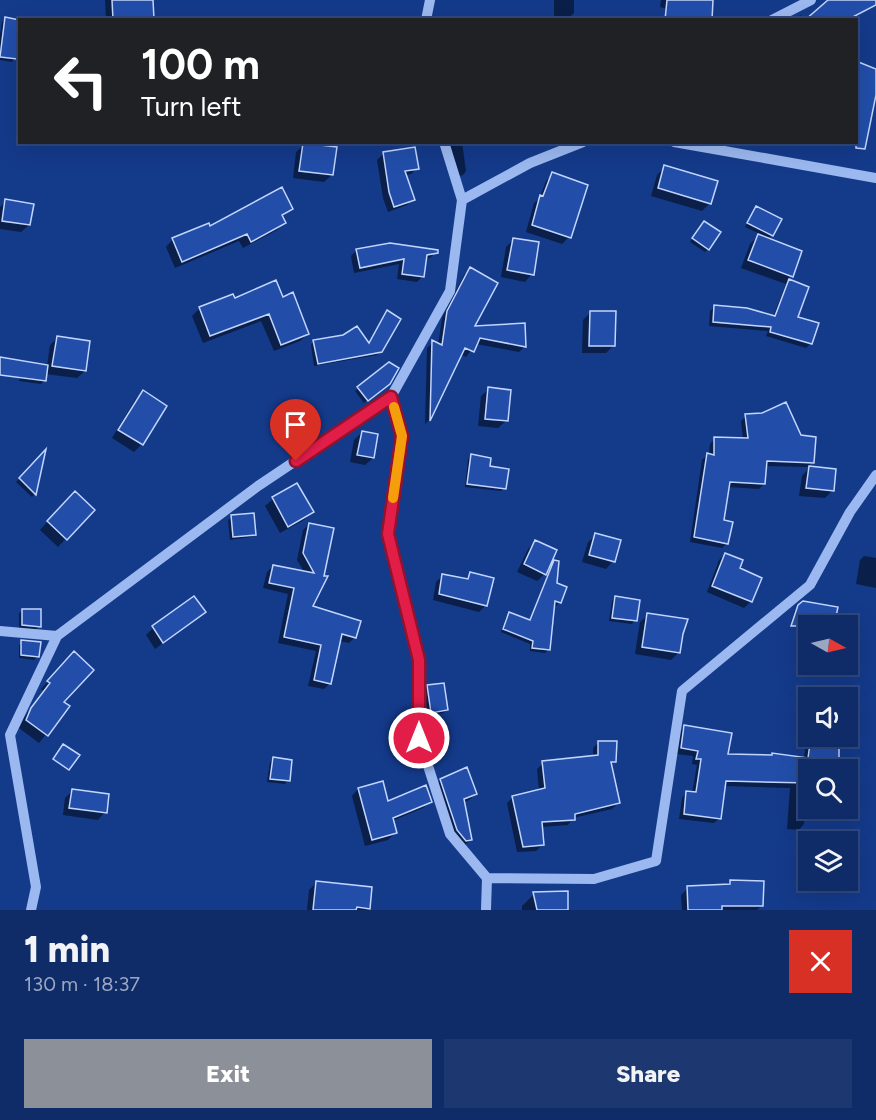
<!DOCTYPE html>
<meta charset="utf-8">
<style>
body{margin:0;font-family:Figtree,sans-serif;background:#1d3871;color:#f1f3f6;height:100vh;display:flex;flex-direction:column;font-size:22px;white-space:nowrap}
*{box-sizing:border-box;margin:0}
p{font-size:20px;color:#9ba7c0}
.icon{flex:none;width:33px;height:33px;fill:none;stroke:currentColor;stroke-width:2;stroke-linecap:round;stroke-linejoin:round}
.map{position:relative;height:910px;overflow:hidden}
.side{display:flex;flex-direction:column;background:#0f2c68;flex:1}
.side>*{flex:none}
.banner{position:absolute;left:18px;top:18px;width:840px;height:126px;border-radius:0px;box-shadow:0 6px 24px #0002,0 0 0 2px #2f487c;background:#202124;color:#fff;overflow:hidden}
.needle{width:39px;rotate:98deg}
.controls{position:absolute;left:798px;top:615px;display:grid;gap:12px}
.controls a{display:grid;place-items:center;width:60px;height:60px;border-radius:0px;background:#0f2c68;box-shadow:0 6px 24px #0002,0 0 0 2px #2f487c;font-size:30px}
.pin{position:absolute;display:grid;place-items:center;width:51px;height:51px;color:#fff;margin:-62px -26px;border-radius:50% 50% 50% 0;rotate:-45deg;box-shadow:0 0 6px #0007}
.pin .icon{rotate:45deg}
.me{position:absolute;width:66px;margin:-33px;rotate:0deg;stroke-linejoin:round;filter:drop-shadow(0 0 4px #0008)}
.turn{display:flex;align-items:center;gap:21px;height:126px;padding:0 24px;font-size:27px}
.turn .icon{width:78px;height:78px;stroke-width:2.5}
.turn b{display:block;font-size:42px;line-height:51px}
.round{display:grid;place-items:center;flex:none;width:63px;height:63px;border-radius:0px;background:#1d3871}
.head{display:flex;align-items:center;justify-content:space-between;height:102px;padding:0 24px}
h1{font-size:36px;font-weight:800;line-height:45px}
.cta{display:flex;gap:12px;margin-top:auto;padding:12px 24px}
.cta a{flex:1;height:69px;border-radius:0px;background:#8c9099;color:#fff;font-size:24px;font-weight:800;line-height:69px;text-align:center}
.cta a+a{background:#1d3871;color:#f1f3f6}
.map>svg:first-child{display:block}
.shadow{fill:#0007}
.building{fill:#224eaa;stroke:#c2d5fc;stroke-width:1.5}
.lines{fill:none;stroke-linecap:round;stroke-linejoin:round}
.minor{stroke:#9bb8f0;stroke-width:10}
.route-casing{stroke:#92132f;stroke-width:15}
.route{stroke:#e11d48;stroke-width:10}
.slow{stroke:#f59e0b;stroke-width:10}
</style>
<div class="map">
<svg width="876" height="910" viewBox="0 0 876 910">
<rect width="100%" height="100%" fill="#143a8a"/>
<path class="shadow" d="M105,0H152V18L106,20Z
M554,0H574V13L571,16L554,17Z
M661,0H711L704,19L660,7Z
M801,15L803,20H794Z
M5,19L15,58L12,62L0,60V35L2,22Z
M448,142H462L466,171L463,175L460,176Z
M304,145L332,175L324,182L293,178L296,152Z
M383,154L417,168L411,174L405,175L413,199L407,205L388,212L383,198L377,160Z
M665,167L710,203L702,211L651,196L657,175Z
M553,174L569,237L562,244L526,232L534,203L539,199L546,181Z
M6,201L29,225L21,232L0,229V207Z
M292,208L281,217L284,223L277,230L243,248L239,241L175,268L166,247L173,239L210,228Z
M756,208L772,235L767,240L791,276L787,280L807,288L796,318L811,343L806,348L766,336L768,331L709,326L710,311L715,307L773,317L786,284L741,268L750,244L760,234L745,227Z
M701,226L708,249L705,252L690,242Z
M513,240L532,274L525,282L501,277L506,247Z
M357,250L436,252L430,258L425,259L423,276L417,282L397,279L399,264L354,273L351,256Z
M470,269L472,328L525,346L519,352L476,344L466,357L460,354L429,420L425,424L427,348L433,342L438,345L442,318L464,275Z
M282,299L308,334L300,341L274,351L261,321L203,343L192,316L200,308L234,300Z
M387,312L381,351L377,355L314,366L311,345L314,341L368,344Z
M591,312L614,345L606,353H582L583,320Z
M57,338L85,371L77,378L45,374L44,381L41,384L19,381L22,366H47L50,345Z
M389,364L384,387L364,403L355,391Z
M489,389L506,421L498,428L478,426L481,396Z
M143,392L165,407L141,445L134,452L112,438L135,400Z
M746,416L812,462L807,467L765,466L764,484L759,489L728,487L723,522L727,543L722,548L690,542L702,460L707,455H709L710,444L715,438L743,439L741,421Z
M362,432L373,458L365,465L350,462L354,440Z
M44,454L34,494L32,497L16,482Z
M472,455L489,467L504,488L501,491L465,487L468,459Z
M809,468L832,491L825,498L799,496L802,476Z
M273,499L312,512L304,520L280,533L265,506Z
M67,500L93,510L58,547L40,530Z
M232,517L254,534L251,537L230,540L228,520Z
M309,524L332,529L311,607L355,637L349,643L339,641L330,683L324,689L308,686L316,651L278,643L288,594L263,588L267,572L273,566L305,573L297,560L303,530Z
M596,535L613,561L606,569L582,562L588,542Z
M535,542L548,568L554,561L555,584L565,588L559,603L556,606L553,605L549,649L545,653L530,651V644L501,632L506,617L510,614L529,622L549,570L537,581L517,572L528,549Z
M725,554L738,569L760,578L751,601L744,608L707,592L719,560Z
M864,556L876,558V588L856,584L860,560Z
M471,574L485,606L479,612L433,600L436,582L443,575L465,580Z
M615,598L635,620L632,624L609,621L612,601Z
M803,602L808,626V630L790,626L795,610Z
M22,610L39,626L36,630L19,628V614Z
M204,612L155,649L146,635L153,628Z
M648,615L682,634L679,652L671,660L635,654L640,622Z
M22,642L37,657L34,660L19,658V645Z
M67,661L62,703L68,707L39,743L19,728L24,718L43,691L41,689Z
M428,687L447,710L443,713L428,716L424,690Z
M824,689H840V698H821V692Z
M685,726L726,755L804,758L808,727V736H829L828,741L838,742L837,770H808V794L804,824L799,830L787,829L790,788L724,786L720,818L714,823L679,819L682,798L687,792L692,793L697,765L692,764L693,756L676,754L679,732Z
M599,742L614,761L610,766L618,803L612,809L573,818L568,825L541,827L542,845L536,851L517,852L507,803L513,797L539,791L537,769L543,763L593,757V748Z
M273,759L288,780L285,784L267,782L270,762Z
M441,780L476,794L469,800L463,803L470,840L464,846L459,847L434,786Z
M358,789L387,803L430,801L423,808L392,821L395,833L388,840L365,846L352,796Z
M73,790L105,812L98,820L63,815L65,798Z
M317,882L368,908L366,910H307L309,890Z
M730,882L762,905L757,910H682L681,895L688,888L726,886Z
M534,894L567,910H522V906Z"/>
<path class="building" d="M112,0H153L154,19L113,20Z
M667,0H713L712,20H665Z
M828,0H876V5L847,20H805Z
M5,17L20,20L17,59L0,57Z
M856,61L876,69V95L865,149L856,148Z
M303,143L337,147L333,175L299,171Z
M415,147L419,169L405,171L415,200L394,207L389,192L383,152Z
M664,165L718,181L711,204L658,188Z
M552,172L588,185L571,238L532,225L540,195L543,196Z
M282,187L293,209L282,215L286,223L251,242L247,234L182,262L172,238L209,223L210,226Z
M5,199L34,204L30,225L2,221Z
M756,206L782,219L773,236L747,223Z
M704,221L721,232L709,250L692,238Z
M758,234L802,251L793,277L748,260Z
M513,238L539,242L534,275L507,270Z
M390,243L438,250V253L427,255L424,277L402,274L404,259L360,268L356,249Z
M470,267L498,283L475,326L525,323L526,347L480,338L474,352L465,348L430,421L432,340L442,345L447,311Z
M789,279L809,287L798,317L819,323L812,344L770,332L771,327L713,322L714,305L747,308L775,316Z
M276,280L283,297L293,292L309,334L281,345L269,314L210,336L199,307L233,294L235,298Z
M387,310L401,319L382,352L318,364L313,340L343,335L357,326L369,343Z
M590,311H616L615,346H589Z
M57,336L90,341L86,371L52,366Z
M0,357L48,365L46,381L0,375Z
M389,362L399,368L390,384L368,401L357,387Z
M488,387L511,390L508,421L485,419Z
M143,390L167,406L143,445L118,430Z
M786,402L801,435L816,437L814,463L767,461L765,484L730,482L724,520L733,522L728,544L694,537L707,453L714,455V437L748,438L745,414L762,413Z
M362,431L378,434L374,458L357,455Z
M46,449L36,495L19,478Z
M471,454L491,458L490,466L509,469L506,489L467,484Z
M809,466L836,469L834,491L806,488Z
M297,483L314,512L288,527L272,497Z
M75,491L95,510L67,540L47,521Z
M254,513L256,535L233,537L231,515Z
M309,523L334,528L324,576H328L313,606L361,621L356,638L342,634L331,684L314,680L321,645L284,637L294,588L269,583L273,565L314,573L303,553Z
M595,533L621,540L615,562L589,555Z
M535,540L557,550L546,575L524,564Z
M725,553L743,560L740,568L762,578L752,602L712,586Z
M554,560L559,561L557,583L567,587L561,603L555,601L550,650L532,648L533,641L503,629L509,612L530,620Z
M470,572L494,578L487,606L439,594L442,574L468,579Z
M194,596L206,612L163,643L152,626Z
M615,596L640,600L637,621L612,618Z
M803,601L838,607L834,626H791L798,605Z
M22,609H41V627L22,625Z
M647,613L688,619L683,634L680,653L642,647Z
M21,640L41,642L39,657L21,655Z
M74,651L94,670L64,702L70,706L48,736L26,720L31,708L50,683L47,681Z
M444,683L448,710L431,713L427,685Z
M684,725L732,733L728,754L772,755V753L808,758L811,736H830V740L839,741V760H835L839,770H808V783L726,781L721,819L684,814L686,791L696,792L701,759H696L698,751L681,748Z
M598,741H617L616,762H611L620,803L575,814V820L542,822L544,845L523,847L512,796L545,788L542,761L598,755Z
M63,744L80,755L69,770L53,759Z
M273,757L292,760L290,781L270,779Z
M467,767L477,794L464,799L472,840L466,841L457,830L440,779Z
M383,781L388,801L426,785L432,802L393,818L397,833L372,840L358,788Z
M72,789L109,794L107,813L69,808Z
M730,880L764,881L763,906H722V910H688L687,886L730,884Z
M316,881L372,887L370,909L357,907L356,910H313Z
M568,891V910H537L533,892Z"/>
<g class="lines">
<path class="minor" d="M426,20L430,0
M772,20L811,0
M444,142L462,200L450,291L391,397L402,436L388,534L419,660V738L450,834L487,878L486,910
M674,142L876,178
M462,200L530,163L583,142
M0,631L57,636L258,486L391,397
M487,878L594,879L656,861L682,691L810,585L850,512L876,475
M31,910L36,887L10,735L57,636"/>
</g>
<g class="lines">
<g class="route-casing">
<path id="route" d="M296,461L391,397L402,436L388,534L419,660V738"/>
</g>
<use href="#route" class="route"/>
<path class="slow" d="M393,498L402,436L394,407"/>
</g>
</svg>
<div class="controls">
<a><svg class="needle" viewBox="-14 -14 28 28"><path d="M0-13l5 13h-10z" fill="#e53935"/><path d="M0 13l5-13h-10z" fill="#9ba7c0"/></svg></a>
<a><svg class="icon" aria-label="sound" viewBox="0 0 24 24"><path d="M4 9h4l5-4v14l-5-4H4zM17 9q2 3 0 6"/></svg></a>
<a><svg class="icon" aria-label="search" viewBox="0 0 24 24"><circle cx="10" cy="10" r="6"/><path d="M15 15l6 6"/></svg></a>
<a><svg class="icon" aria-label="layers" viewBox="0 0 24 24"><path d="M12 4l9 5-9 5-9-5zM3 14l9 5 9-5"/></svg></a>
</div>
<div class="pin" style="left:296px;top:461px;background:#d93025"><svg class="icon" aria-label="arrive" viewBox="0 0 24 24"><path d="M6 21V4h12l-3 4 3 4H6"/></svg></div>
<svg class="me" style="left:419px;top:738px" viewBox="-20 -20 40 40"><circle r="17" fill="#e11d48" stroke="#fff" stroke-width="3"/><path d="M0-11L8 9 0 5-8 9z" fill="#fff"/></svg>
<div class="banner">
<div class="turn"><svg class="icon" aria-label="left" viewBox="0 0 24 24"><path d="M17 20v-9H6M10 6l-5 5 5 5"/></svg><div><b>100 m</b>Turn left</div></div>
</div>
</div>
<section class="side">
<div class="head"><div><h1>1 min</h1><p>130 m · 18:37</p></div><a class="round" style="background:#d93025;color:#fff"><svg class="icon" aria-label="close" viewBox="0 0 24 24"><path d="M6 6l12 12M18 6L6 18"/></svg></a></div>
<div class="cta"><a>Exit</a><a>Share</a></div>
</section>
